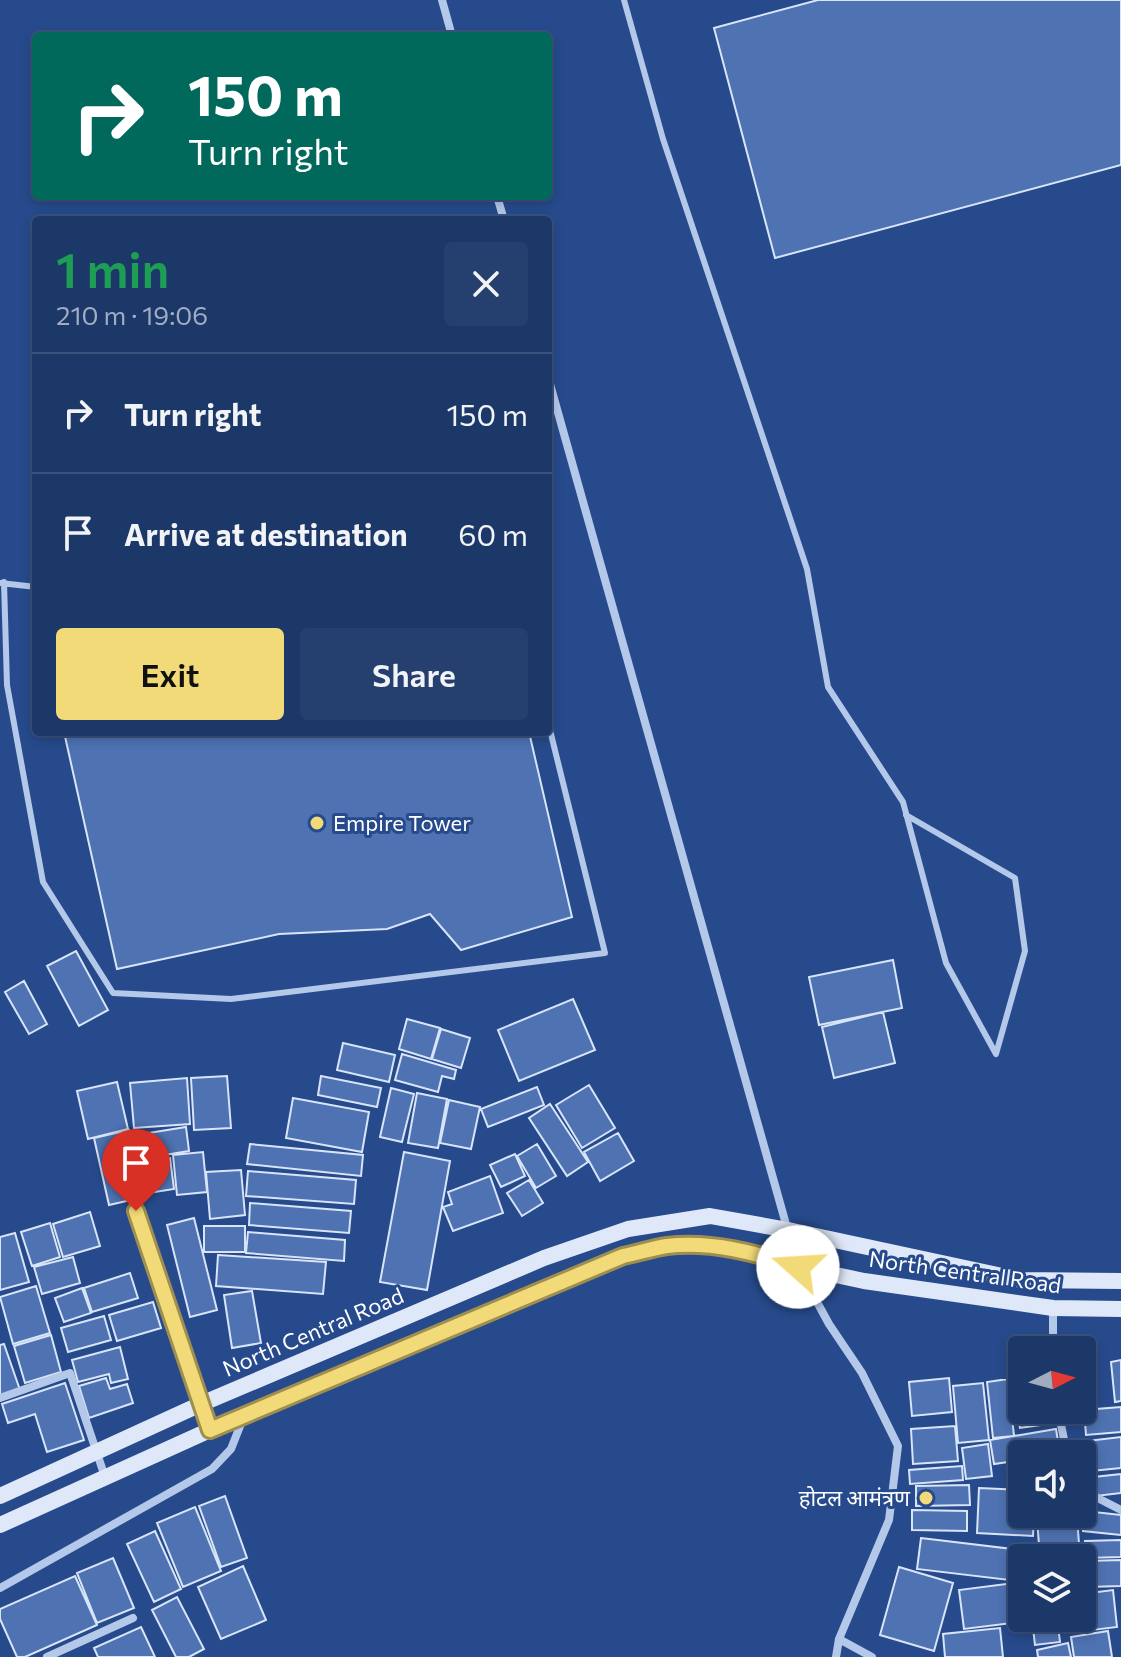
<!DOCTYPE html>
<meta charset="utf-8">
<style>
body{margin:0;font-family:Commissioner,"Noto Sans Devanagari",sans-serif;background:#253f6e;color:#f1f3f6;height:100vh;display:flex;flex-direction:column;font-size:30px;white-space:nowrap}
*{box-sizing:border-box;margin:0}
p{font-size:26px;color:#a0acc0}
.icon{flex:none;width:44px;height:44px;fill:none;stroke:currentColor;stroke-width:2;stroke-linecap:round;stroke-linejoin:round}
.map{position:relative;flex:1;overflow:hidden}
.side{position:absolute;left:32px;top:216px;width:520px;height:520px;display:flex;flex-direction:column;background:#1c3868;border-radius:8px;box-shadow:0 4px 12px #0003,0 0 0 2px #3a527c}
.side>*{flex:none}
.banner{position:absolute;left:32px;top:32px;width:520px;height:168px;border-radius:8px;box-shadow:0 4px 12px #0003,0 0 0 2px #3a527c;background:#00695c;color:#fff;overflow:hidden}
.needle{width:52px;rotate:84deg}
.buttons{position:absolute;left:1008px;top:1336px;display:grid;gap:16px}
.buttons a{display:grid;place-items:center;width:88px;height:88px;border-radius:8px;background:#1c3868;box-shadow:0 4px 12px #0003,0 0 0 2px #3a527c;font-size:40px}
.pin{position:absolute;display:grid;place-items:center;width:68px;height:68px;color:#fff;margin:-82px -34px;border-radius:50% 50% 50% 0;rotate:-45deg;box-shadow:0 0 8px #0007}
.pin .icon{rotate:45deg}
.me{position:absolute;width:88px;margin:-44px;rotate:289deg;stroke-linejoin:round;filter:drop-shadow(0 0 6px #0008)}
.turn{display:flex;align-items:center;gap:28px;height:168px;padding:0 24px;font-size:36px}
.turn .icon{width:104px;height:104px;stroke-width:2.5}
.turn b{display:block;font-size:56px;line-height:68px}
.round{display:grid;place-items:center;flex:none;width:84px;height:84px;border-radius:8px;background:#253f6e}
.headline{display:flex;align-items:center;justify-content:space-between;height:136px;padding:0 24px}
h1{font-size:48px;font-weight:600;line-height:60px;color:#1e9e55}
.cta{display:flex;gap:16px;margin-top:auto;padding:16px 24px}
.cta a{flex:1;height:92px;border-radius:8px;background:#f3da79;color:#111;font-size:32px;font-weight:600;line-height:92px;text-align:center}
.cta a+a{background:#253f6e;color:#f1f3f6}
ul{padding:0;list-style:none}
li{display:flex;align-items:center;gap:24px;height:120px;padding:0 24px;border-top:2px solid #3a527c}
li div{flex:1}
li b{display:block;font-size:30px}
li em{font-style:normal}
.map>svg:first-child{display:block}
.building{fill:#4e72b2;stroke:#d8e4f8;stroke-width:2}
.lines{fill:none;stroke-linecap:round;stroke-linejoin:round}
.lane{stroke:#b4c8ea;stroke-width:6}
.street{stroke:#b4c8ea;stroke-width:8}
.secondary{stroke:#dfe8f8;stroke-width:16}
.route-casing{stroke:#9e8e4f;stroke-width:20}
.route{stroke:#f3da79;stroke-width:14}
.poi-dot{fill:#f3da79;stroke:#264a8b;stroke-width:3}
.labels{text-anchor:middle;stroke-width:6;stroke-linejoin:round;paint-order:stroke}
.poi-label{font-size:22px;fill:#fff;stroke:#264a8b;text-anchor:start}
.street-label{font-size:22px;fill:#fff;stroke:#264a8b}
</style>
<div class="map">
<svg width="1121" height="1657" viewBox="0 0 1121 1657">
<rect width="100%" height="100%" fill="#264a8b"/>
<path class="building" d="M818,0H1121V165L775,258L714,28Z
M64,732H529L572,917L461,950L430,914L387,929L279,934L117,969Z
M76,951L108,1010L79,1026L47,966Z
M893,960L902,1008L819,1025L809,977Z
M24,981L47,1024L29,1034L5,992Z
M573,999L595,1050L519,1081L498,1030Z
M883,1012L895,1063L834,1078L822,1027Z
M407,1019L440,1028L431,1059L399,1049Z
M441,1029L470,1038L461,1068L432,1059Z
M343,1043L395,1055L389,1082L337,1070Z
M402,1054L456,1070L454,1079L442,1076L438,1092L395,1080Z
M227,1076L231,1128L194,1130L191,1078Z
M321,1076L381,1088L377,1107L318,1095Z
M187,1078L190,1124L134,1128L130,1083Z
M117,1082L128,1129L88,1139L77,1091Z
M589,1085L615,1128L582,1148L556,1105Z
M537,1087L544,1105L488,1127L481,1109Z
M391,1088L414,1094L402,1142L380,1137Z
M417,1093L447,1099L438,1148L408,1143Z
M293,1098L369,1112L362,1152L286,1138Z
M449,1100L480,1107L471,1149L440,1143Z
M550,1104L588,1162L567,1176L529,1118Z
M186,1127L189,1151L140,1159L136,1135Z
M129,1130L144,1197L109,1205L94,1138Z
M618,1133L634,1161L600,1181L584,1152Z
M250,1144L363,1155L361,1176L247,1164Z
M537,1144L556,1176L536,1188L517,1156Z
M203,1152L207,1192L177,1195L173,1155Z
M404,1152L450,1161L427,1290L380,1282Z
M515,1154L525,1176L501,1187L490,1165Z
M170,1158L174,1189L148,1193L144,1161Z
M241,1170L245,1215L210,1219L206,1172Z
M248,1171L356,1180L354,1204L246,1196Z
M490,1176L503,1213L453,1231L443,1207L452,1204L448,1192Z
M529,1180L543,1203L522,1216L507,1193Z
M250,1203L351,1211L349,1233L249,1225Z
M90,1212L100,1246L63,1257L53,1224Z
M194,1218L217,1310L190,1317L167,1225Z
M50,1223L60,1257L32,1266L21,1232Z
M204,1226H245V1252H204Z
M248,1232L345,1240L344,1261L246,1253Z
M15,1233L29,1282L0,1290V1237Z
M218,1255L326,1262L323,1294L216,1286Z
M73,1257L80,1283L42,1294L34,1267Z
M130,1273L138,1298L92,1312L84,1288Z
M36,1286L50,1333L13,1344L0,1297Z
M82,1288L91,1313L64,1322L55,1298Z
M252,1291L261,1343L232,1348L224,1295Z
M153,1302L161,1328L117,1341L109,1315Z
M104,1316L111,1340L68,1352L61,1328Z
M51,1335L61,1372L25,1383L14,1346Z
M4,1344L20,1390L0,1396V1345Z
M120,1347L128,1379L111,1383L109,1374L78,1382L72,1360Z
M1090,1357L1095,1404L1082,1406V1358Z
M1121,1360V1401L1115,1402L1111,1362Z
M1022,1374V1400L1012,1402L1008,1377Z
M106,1378L110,1389L127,1384L133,1403L89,1418L79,1386Z
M949,1378L952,1412L912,1416L909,1382Z
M1008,1379L1014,1436L993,1438L987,1382Z
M65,1383L84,1440L47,1452L35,1414L8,1423L2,1404Z
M983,1383L989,1440L958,1443L953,1386Z
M1022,1403V1410H1054L1056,1423L1020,1428L1016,1404Z
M1121,1407V1432L1086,1435L1084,1410Z
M955,1426L958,1461L913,1464L911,1429Z
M1056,1429L1060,1453L1022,1454V1460L994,1464L990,1440Z
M1121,1437V1468L1082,1472V1454H1072L1070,1443Z
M988,1444L992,1476L966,1479L962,1448Z
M962,1466L963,1480L910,1484L909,1470Z
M1121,1474V1493L1096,1496L1094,1477Z
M969,1485L970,1505L916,1506V1486Z
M979,1488L1022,1490V1514H1034L1033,1536L977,1533Z
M225,1496L247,1558L221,1567L199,1506Z
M195,1507L221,1571L183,1587L157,1523Z
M912,1510L967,1511V1531L912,1530Z
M1085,1511L1121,1515V1535L1083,1531Z
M1077,1516L1080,1558H1040L1037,1519Z
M155,1531L181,1589L154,1602L127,1544Z
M921,1538L1012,1549L1009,1580L917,1569Z
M1121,1540V1557L1086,1558L1085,1541Z
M113,1558L134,1608L97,1623L77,1573Z
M1121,1560V1586L1087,1587L1086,1561Z
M243,1566L266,1620L221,1639L198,1587Z
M899,1567L953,1583L934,1651L880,1635Z
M75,1576L97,1625L25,1657H17L0,1619V1609Z
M1022,1582V1618H1027V1621L964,1629L959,1590Z
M1113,1590L1117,1627L1068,1633L1066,1618H1082V1594Z
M177,1597L204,1649L189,1657H176L152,1610Z
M1057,1618L1060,1642L1035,1645L1032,1620Z
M141,1627L155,1657H98L94,1648Z
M1000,1628L1003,1657H945L943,1634Z
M1108,1631L1112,1657H1074L1071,1637Z
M1068,1643L1071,1657H1038L1037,1650Z"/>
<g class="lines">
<path class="lane" d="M624,0L663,139L807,569L828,687L903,802L946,963L996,1054L1025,951L1015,878L906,815
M4,582L7,685L43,882L113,993L231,999L605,953L548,722
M0,583L36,587"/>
<path class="street" d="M442,0L452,36
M497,196L504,220
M548,377L798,1267L829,1324L862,1373L898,1446L889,1520L839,1639L836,1657
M136,1211L210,1430
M1053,1309V1350
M0,1398L70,1373L105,1477
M1058,1410L1067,1454
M1082,1490L1121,1510
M0,1588L212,1469L231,1449L244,1416
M839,1639L872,1657
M47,1657L133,1618"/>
<path class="secondary" d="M0,1496L201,1404L544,1258L628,1229L710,1216L788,1230L1021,1280L1121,1281
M0,1525L210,1430L623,1256L667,1246H705L761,1254L798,1267L864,1281L1053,1308L1121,1309"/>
</g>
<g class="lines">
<g class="route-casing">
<path id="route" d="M136,1211L210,1430L623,1256C638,1253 653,1248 667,1246C712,1241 757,1253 798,1267"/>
</g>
<use href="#route" class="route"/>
</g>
<g class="poi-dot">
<circle cx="317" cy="823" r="8"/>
<circle cx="926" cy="1498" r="8"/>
</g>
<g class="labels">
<g class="poi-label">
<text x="333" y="831">Empire Tower</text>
<text x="910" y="1506" text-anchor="end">होटल आमंत्रण</text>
</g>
<g class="street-label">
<text transform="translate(965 1272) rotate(8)" y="8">North Central Road</text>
<text transform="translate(313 1332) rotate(-23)" y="8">North Central Road</text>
</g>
</g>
</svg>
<div class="buttons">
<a><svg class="needle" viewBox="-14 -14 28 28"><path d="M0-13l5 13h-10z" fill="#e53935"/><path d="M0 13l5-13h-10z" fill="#a0acc0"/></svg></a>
<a><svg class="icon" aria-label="sound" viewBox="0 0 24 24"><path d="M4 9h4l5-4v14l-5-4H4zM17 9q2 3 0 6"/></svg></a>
<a><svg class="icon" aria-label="layers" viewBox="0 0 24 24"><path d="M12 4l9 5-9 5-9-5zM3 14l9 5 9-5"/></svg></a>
</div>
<div class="pin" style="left:136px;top:1211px;background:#d93025"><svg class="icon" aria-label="arrive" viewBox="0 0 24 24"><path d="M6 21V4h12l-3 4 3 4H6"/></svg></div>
<svg class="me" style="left:798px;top:1267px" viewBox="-20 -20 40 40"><circle r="19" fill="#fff"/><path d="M0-13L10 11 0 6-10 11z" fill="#f3da79"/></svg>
<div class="banner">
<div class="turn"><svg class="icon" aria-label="right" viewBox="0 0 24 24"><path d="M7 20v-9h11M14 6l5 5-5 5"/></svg><div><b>150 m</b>Turn right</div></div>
</div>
<section class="side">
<div class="headline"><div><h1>1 min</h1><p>210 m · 19:06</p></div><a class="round"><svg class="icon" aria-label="close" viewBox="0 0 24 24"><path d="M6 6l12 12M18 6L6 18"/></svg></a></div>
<ul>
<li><svg class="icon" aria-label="right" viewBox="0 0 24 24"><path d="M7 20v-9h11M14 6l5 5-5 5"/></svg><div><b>Turn right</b></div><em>150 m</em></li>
<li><svg class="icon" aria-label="arrive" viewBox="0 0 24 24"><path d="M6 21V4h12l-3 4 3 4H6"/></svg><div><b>Arrive at destination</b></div><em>60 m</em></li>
</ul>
<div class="cta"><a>Exit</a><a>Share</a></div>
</section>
</div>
